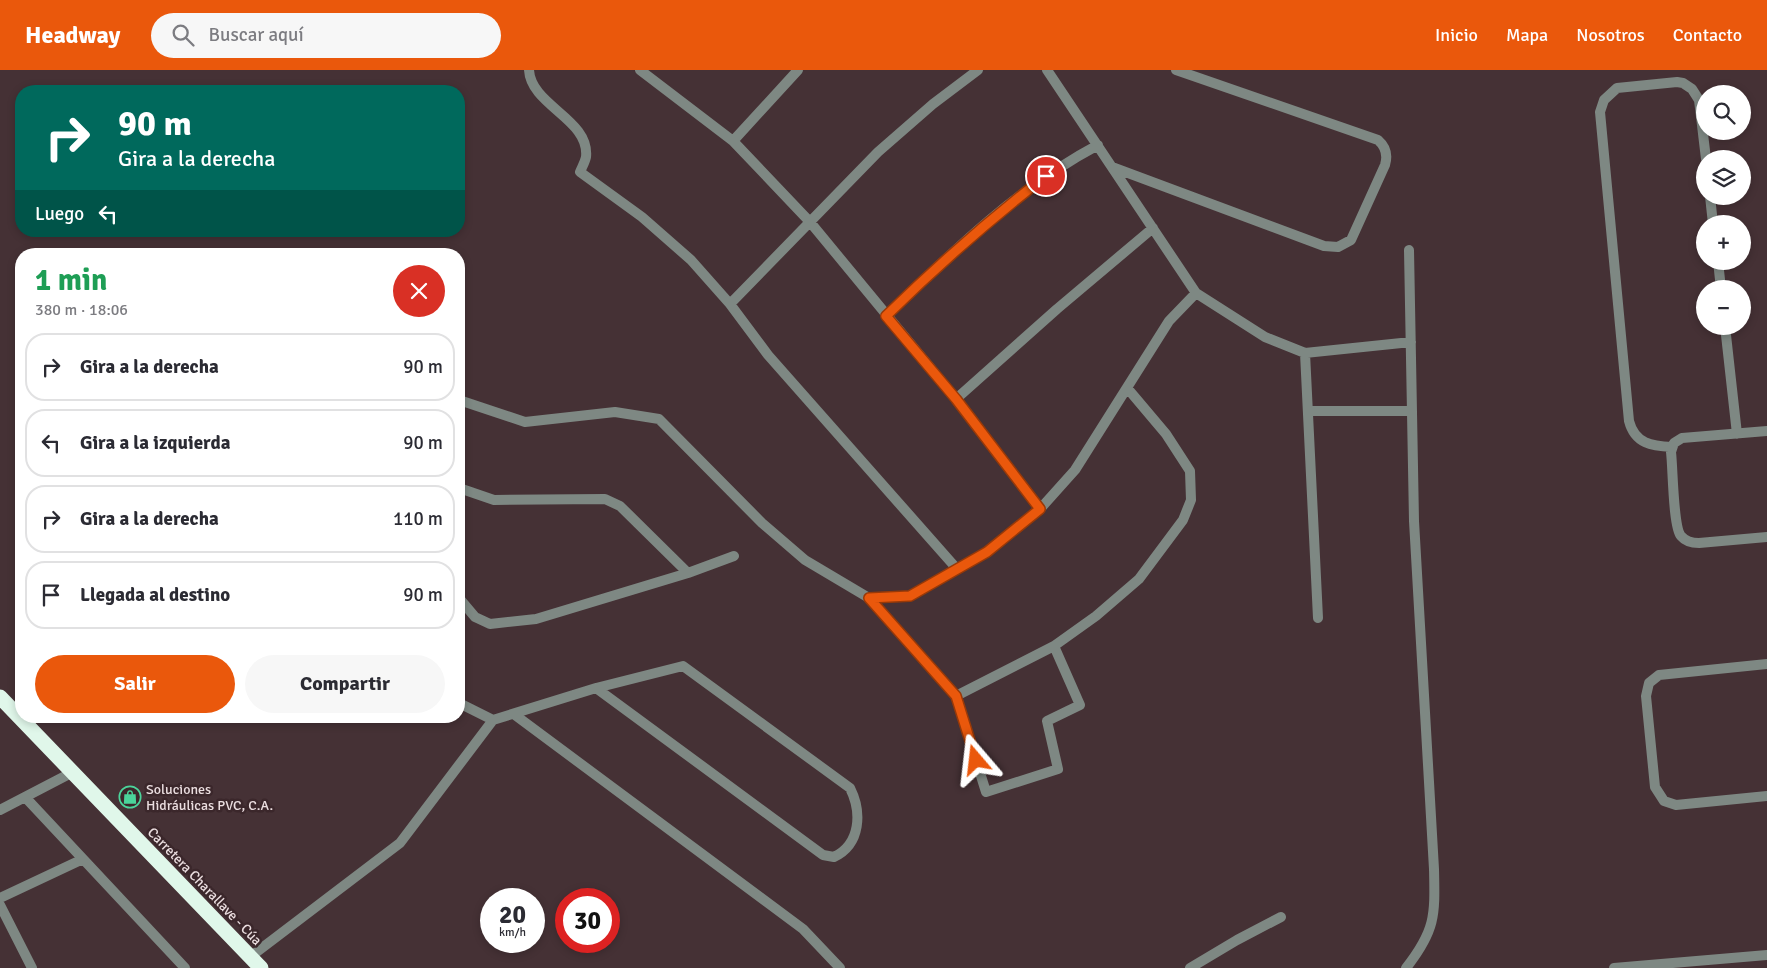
<!DOCTYPE html>
<html lang="es">
<meta charset="utf-8">
<style>
body{margin:0;font-family:Signika,sans-serif;background:#f7f7f7;color:#2b2b33;height:100vh;display:flex;flex-direction:column;font-size:19px;white-space:nowrap}
*{box-sizing:border-box;margin:0}
p{font-size:16px;color:#7c7c81}
.icon{flex:none;width:28px;height:28px;fill:none;stroke:currentColor;stroke-width:2;stroke-linecap:round;stroke-linejoin:round}
.map{position:relative;flex:1;overflow:hidden}
.panel{position:absolute;left:15px;top:178px;width:450px;height:475px;display:flex;flex-direction:column;background:#fff;border-radius:20px;box-shadow:0 2px 8px #0003}
.panel>*{flex:none}
.top-card{position:absolute;left:15px;top:15px;width:450px;height:152px;border-radius:20px;box-shadow:0 2px 8px #0003;background:#00695c;color:#fff;overflow:hidden}
.tools{position:absolute;left:1696px;top:15px;display:grid;gap:10px}
.tools a{display:grid;place-items:center;width:55px;height:55px;border-radius:50%;background:#fff;box-shadow:0 2px 8px #0003;font-size:25px}
.speed{position:absolute;left:480px;top:818px;display:flex;gap:10px;font-size:25px;font-weight:700;text-align:center}
.speed>*{display:grid;place-content:center;width:65px;height:65px;border-radius:50%;background:#fff;box-shadow:0 2px 8px #0003;line-height:1}
.speed small{font-size:12px;font-weight:400}
.speed .limit{border:8px solid #d22;background:#fff;color:#111}
.pin{position:absolute;display:grid;place-items:center;width:42px;height:42px;color:#fff;margin:-21px;border:2px solid #fff;border-radius:50%;box-shadow:0 1px 5px #0007}
.me{position:absolute;width:55px;margin:-28px;rotate:343deg;stroke-linejoin:round;filter:drop-shadow(0 0 4px #0008)}
.turn{display:flex;align-items:center;gap:18px;height:105px;padding:0 20px;font-size:22px}
.turn .icon{width:65px;height:65px;stroke-width:2.5}
.turn b{display:block;font-size:35px;line-height:42px}
.then{display:flex;align-items:center;height:48px;padding:0 20px;background:#0003;gap:10px;font-size:19px}
.round{display:grid;place-items:center;flex:none;width:52px;height:52px;border-radius:26px;background:#f7f7f7}
.head{display:flex;align-items:center;justify-content:space-between;height:85px;padding:0 20px}
h1{font-size:30px;font-weight:700;line-height:38px;color:#1e9e55}
.button{display:flex;gap:10px;margin-top:auto;padding:10px 20px}
.button a{flex:1;height:58px;border-radius:30px;background:#ea580c;color:#fff;font-size:20px;font-weight:700;line-height:58px;text-align:center}
.button a+a{background:#f7f7f7;color:#2b2b33}
ul{padding:0;list-style:none}
li{display:flex;align-items:center;gap:15px;height:68px;margin:0 10px 8px;padding:0 10px;border:2px solid #e1e1e2;border-radius:20px}
li div{flex:1}
li b{display:block;font-size:19px}
li em{font-style:normal}
header{display:flex;align-items:center;gap:30px;box-sizing:border-box;height:70px;padding:0 25px;background:#ea580c;color:#fff}
header strong{font-size:24px}
nav{display:flex;gap:28px;margin-inline-start:auto;font-size:18px}
.search{width:350px;height:45px;background:#f7f7f7;display:flex;align-items:center;gap:12px;box-sizing:border-box;padding:0 18px;border-radius:28px;color:#7c7c81;font-size:19px}
.map>svg:first-child{display:block}
.lines{fill:none;stroke-linecap:round;stroke-linejoin:round}
.street{stroke:#7e8883;stroke-width:10}
.highway{stroke:#e0f7ea;stroke-width:15}
.route-casing{stroke:#983908;stroke-width:12}
.route{stroke:#ea580c;stroke-width:9}
.labels{text-anchor:middle;stroke-width:5;stroke-linejoin:round;paint-order:stroke}
.poi-label{font-size:14px;fill:#ebdee0;stroke:#3b272b;text-anchor:start}
.street-label{font-size:14px;fill:#ebdee0;stroke:#3b272b}
</style>
<header>
<strong>Headway</strong>
<div class="search"><svg class="icon" aria-label="search" viewBox="0 0 24 24"><circle cx="10" cy="10" r="6"/><path d="M15 15l6 6"/></svg>Buscar aquí</div>
<nav><a>Inicio</a><a>Mapa</a><a>Nosotros</a><a>Contacto</a></nav>
</header>
<div class="map">
<svg width="1767" height="898" viewBox="0 0 1767 898">
<rect width="100%" height="100%" fill="#453135"/>
<g class="lines">
<path class="street" d="M529,0C531,36 590,49 586,87C585,92 582,97 580,102L642,147L691,190L730,234L768,285L957,499
M640,0L733,71L810,152L956,329L1040,439
M1047,0L1196,223L1265,267L1305,283L1411,272
M733,71L798,0
M1112,97L1324,176L1338,177L1351,170L1385,95C1388,85 1386,77 1378,70L1176,0
M1710,126L1713,154
M1718,191L1721,219
M730,234L878,82L933,34L978,0
M886,246C951,183 1017,118 1098,75
M1725,256L1737,364
M1305,283L1318,548
M956,329L1057,239L1153,158
M459,330L525,352L615,342L659,349L762,453L805,490L869,528L956,626L986,722L1058,699L1047,651L1080,635L1054,576L1096,546L1139,509L1183,450L1191,430L1190,401L1166,364L1128,319
M1309,341H1412
M1767,361L1682,368L1674,373L1671,382C1673,398 1673,457 1681,466C1686,472 1692,473 1699,473L1767,467
M1672,377C1652,376 1635,374 1629,351L1600,42L1604,30L1617,18L1677,12L1683,13L1692,19L1699,30L1706,89
M459,418L494,430L605,429L620,436L688,503
M459,528L475,547L490,554L536,549L688,503L734,486
M869,528L910,526L987,482L1040,439L1075,400L1169,251L1196,223
M1767,594L1659,605L1649,613L1646,626L1655,717L1664,731L1676,735L1767,726
M956,626L1054,576
M515,645L803,859L840,898
M493,650L596,618L683,596L850,718C862,742 861,774 834,787L823,785L596,618
M25,727L185,898
M0,740L73,702
M0,828L83,789
M0,835L32,898
M250,887L400,773L493,650L459,633
M1190,898L1237,870L1281,847
M1406,898C1436,860 1435,845 1434,799L1414,451L1409,180
M1614,898L1767,885"/>
<path class="highway" d="M0,627L261,898"/>
</g>
<g class="lines">
<g class="route-casing">
<path id="route" d="M976,690L956,626L869,528L910,526L987,482L1040,439L956,329L886,246C937,196 989,150 1046,106"/>
</g>
<use href="#route" class="route"/>
</g>
<defs>
<g id="shop-ring" transform="scale(1.125)"><circle r="9.5" fill="#3b272b" stroke="#4bd49b" stroke-width="1.5"/><path d="M-5-2.5h2.3a2.7 3.5 0 0 1 5.4 0H5L5.5 6h-11ZM-1.5-2.5h3a1.5 2.3 0 0 0-3 0Z" fill="#4bd49b"/></g>
</defs>
<g fill-rule="evenodd">
<use href="#shop-ring" x="130" y="727"/>
</g>
<g class="labels">
<g class="poi-label">
<text x="146" y="724">Soluciones<tspan x="146" dy="16">Hidráulicas PVC, C.A.</tspan></text>
</g>
<g class="street-label">
<text transform="translate(205 816) rotate(46)" y="5">Carretera Charallave - Cúa</text>
</g>
</g>
</svg>
<div class="tools">
<a><svg class="icon" aria-label="search" viewBox="0 0 24 24"><circle cx="10" cy="10" r="6"/><path d="M15 15l6 6"/></svg></a>
<a><svg class="icon" aria-label="layers" viewBox="0 0 24 24"><path d="M12 4l9 5-9 5-9-5zM3 14l9 5 9-5"/></svg></a>
<a>+</a>
<a>−</a>
</div>
<div class="speed"><div>20<small>km/h</small></div><div class="limit">30</div></div>
<div class="pin" style="left:1046px;top:106px;background:#d93025"><svg class="icon" aria-label="arrive" viewBox="0 0 24 24"><path d="M6 21V4h12l-3 4 3 4H6"/></svg></div>
<svg class="me" style="left:976px;top:690px" viewBox="-20 -20 40 40"><path d="M0-17L14 15 0 8-14 15z" fill="#ea580c" stroke="#fff" stroke-width="4"/></svg>
<div class="top-card">
<div class="turn"><svg class="icon" aria-label="right" viewBox="0 0 24 24"><path d="M7 20v-9h11M14 6l5 5-5 5"/></svg><div><b>90 m</b>Gira a la derecha</div></div>
<div class="then">Luego<svg class="icon" aria-label="left" viewBox="0 0 24 24"><path d="M17 20v-9H6M10 6l-5 5 5 5"/></svg></div>
</div>
<section class="panel">
<div class="head"><div><h1>1 min</h1><p>380 m · 18:06</p></div><a class="round" style="background:#d93025;color:#fff"><svg class="icon" aria-label="close" viewBox="0 0 24 24"><path d="M6 6l12 12M18 6L6 18"/></svg></a></div>
<ul>
<li><svg class="icon" aria-label="right" viewBox="0 0 24 24"><path d="M7 20v-9h11M14 6l5 5-5 5"/></svg><div><b>Gira a la derecha</b></div><em>90 m</em></li>
<li><svg class="icon" aria-label="left" viewBox="0 0 24 24"><path d="M17 20v-9H6M10 6l-5 5 5 5"/></svg><div><b>Gira a la izquierda</b></div><em>90 m</em></li>
<li><svg class="icon" aria-label="right" viewBox="0 0 24 24"><path d="M7 20v-9h11M14 6l5 5-5 5"/></svg><div><b>Gira a la derecha</b></div><em>110 m</em></li>
<li><svg class="icon" aria-label="arrive" viewBox="0 0 24 24"><path d="M6 21V4h12l-3 4 3 4H6"/></svg><div><b>Llegada al destino</b></div><em>90 m</em></li>
</ul>
<div class="button"><a>Salir</a><a>Compartir</a></div>
</section>
</div>
